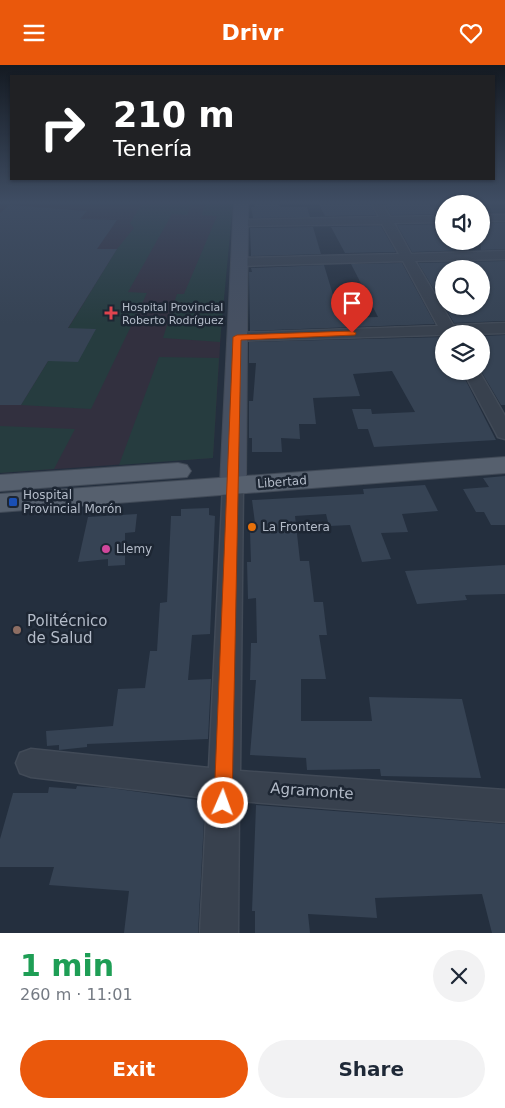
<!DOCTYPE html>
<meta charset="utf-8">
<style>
body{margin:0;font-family:"DejaVu Sans",sans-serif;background:#f2f2f3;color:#1f2937;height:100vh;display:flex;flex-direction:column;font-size:19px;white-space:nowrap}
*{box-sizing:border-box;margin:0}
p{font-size:16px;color:#747a83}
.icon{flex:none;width:28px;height:28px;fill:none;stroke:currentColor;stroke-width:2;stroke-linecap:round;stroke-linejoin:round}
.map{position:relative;height:868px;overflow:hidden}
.drawer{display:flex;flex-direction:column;background:#fff;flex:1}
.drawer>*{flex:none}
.guide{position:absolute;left:10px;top:10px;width:485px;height:105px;border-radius:0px;box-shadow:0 1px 4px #0004;background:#202124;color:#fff;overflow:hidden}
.fabs{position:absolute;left:435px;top:130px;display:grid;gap:10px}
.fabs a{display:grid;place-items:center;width:55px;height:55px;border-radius:50%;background:#fff;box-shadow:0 1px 4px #0004;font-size:25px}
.pin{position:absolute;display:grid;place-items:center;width:42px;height:42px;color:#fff;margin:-51px -21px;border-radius:50% 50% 50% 0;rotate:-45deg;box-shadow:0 0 5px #0007}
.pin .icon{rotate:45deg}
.me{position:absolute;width:55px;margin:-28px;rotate:2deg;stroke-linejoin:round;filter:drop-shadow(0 0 4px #0008)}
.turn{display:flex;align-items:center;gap:18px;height:105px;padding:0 20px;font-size:22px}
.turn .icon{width:65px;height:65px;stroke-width:2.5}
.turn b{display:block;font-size:35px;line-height:42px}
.round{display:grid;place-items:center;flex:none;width:52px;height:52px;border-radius:26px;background:#f2f2f3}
.summary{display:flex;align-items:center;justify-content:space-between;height:85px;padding:0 20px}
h1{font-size:30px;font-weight:700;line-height:38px;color:#1e9e55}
.action{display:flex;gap:10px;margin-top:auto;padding:10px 20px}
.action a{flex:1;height:58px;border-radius:30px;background:#ea580c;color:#fff;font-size:20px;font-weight:700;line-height:58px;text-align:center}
.action a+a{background:#f2f2f3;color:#1f2937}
header{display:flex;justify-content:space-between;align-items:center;height:65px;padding:0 20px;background:#ea580c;color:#fff;font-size:22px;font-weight:700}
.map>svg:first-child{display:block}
.medical{fill:#32303f}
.green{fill:#263c3f}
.building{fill:#364354}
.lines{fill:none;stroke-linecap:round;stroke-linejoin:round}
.street-casing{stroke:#414a57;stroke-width:3}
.secondary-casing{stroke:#414a57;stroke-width:2}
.primary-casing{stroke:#414a57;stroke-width:2}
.street{fill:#38414e;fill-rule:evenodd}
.secondary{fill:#465061;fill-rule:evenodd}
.primary{fill:#56606e;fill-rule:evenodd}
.route{fill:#ea580c;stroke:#983908}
.health-dot{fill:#e0444e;stroke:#1d2633;stroke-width:2}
.transit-dot{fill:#1a4fb4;stroke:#1d2633;stroke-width:2}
.food-dot{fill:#e8710a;stroke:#1d2633;stroke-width:2}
.hotel-dot{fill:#d1479c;stroke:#1d2633;stroke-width:2}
.education-dot{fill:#8d6e63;stroke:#1d2633;stroke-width:2}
.labels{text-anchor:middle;stroke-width:5;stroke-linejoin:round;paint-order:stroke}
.far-poi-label{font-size:11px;fill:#b4bcc9;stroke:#1d2633;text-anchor:start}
.street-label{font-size:12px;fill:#b4bcc9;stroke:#1d2633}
.poi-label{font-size:12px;fill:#b4bcc9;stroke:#1d2633;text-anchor:start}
.near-poi-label{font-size:15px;fill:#b4bcc9;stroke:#1d2633;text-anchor:start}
.near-street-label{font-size:15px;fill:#b4bcc9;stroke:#1d2633}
</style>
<header><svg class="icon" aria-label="menu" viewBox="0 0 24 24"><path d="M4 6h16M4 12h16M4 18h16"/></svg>Drivr<svg class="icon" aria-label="heart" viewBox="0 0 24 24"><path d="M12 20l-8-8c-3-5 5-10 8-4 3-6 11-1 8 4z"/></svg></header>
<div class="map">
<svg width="505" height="868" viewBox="0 0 505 868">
<rect width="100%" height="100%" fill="#242f3e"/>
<path class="medical" d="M0,137H232L224,218L213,393L0,408Z"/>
<path class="green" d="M143,137H192L187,150L172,149L128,227L147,228L91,344L21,340L117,184L134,163L130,158Z
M205,137H233L220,277L163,273L177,229H184L217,151L202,150Z
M159,292L219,293L213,393L119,400Z
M0,361L75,364L54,404L0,408Z"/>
<path class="building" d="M254,137H278L280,142H307L310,152L253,153L251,142H255Z
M358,137H369L376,150L325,151L318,138Z
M383,137H427L438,149L391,150Z
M9,140L87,146L80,154L117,155L97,184H117L68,263L96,264L78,297L48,296L21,340H0V148Z
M481,158H505V184L481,185Z
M444,159V176H463L471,185L412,187L397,160Z
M381,161L396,187L345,188L331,162Z
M313,162L321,189L251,191L250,163Z
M505,196V256L454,258L444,241H481V204H444V241L418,198Z
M402,198L435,259L250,266L249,207H252L251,203L324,200L340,253L378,252L351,199Z
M505,270V340H501L481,306V271Z
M444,272V306H461L496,375L374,382L368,364H358L352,344H371L372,349L415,347L392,306L353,309L360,331L313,333L316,359H299L300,374L281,373L282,387H252V373H249V336H253L256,298H249V277Z
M505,411V460H491L484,447H476L463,424L489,422L483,413Z
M425,420L438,446L402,449L408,467L381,468L391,494L362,497L350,460L329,461L326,449L295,451L300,496H309L314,537H323L327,570H319L326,614H301V656H372L369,632L462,634L481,713L381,711L380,704L307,705L306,693L250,690L256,615H250L251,578H257L256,533L248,534L247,497H251L250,466H256L252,435L364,429L363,424Z
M209,443V450L215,451L210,569L192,570L188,615L211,614L208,674L87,679V682L59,685V680L47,681L46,666L113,661L118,624L145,623L150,586H157L160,538L167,537L171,451H181V444Z
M137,449L135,467L125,468V500L108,501V494L78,497L88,452Z
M505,500V529L465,530L467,535L417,539L405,506Z
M77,721L110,723L205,736L198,868H124L129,826L49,820L54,802H0V774L13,728H48L49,722L76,724Z
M256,740L505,759V868H492L482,829L375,833L377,853L308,849L310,868H255V846H252Z"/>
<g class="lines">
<g class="street-casing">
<path id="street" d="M371,137H381L390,152L444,151V157L394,158L411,189L505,186V194L415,196L453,260L505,258V268L232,276L229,273L232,270L237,268L438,261L403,196L241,201L235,197L241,193L399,189L382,159L242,161L236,158L242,155L379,152Z
M481,150H505V156H481Z
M463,306H479L505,351V374L498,372L496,368Z
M233,413L240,415L243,420L240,706L505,725V757L239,736L238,868H200L207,733L31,712L20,708L16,698L20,688L31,684L209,703L223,420L226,415Z"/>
</g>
<g class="secondary-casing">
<path id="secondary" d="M234,137H248L246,420L242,426L233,428L224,426L220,420Z"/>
</g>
<g class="primary-casing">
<path id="primary" d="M505,392V408L0,447V429Z
M178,398L187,400L191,406L187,412L0,426V410Z"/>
</g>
<use href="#street" class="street"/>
<use href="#secondary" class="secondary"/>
<use href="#primary" class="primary"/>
</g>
<linearGradient id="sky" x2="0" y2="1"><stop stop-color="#141a22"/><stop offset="0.53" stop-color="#3f4d63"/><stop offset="1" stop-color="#3f4d63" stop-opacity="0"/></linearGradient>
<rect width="505" height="259" fill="url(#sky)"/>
<path class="route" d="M352,266L356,268L355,270L241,275L232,738L229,744L223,747L217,744L214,738L233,272L237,270Z"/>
<path class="health-dot" d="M108.5 240.5h5v5h5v5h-5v5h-5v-5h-5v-5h5z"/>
<rect class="transit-dot" x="8" y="432" width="10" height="10" rx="2.5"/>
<circle class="food-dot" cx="252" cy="462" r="5"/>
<circle class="hotel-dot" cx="106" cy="484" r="5"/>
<circle class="education-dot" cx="17" cy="565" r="5"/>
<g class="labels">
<g class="far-poi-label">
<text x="122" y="246">Hospital Provincial<tspan x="122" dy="13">Roberto Rodríguez</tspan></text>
</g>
<g class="street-label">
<text transform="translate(282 417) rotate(-4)" y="4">Libertad</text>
</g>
<g class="poi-label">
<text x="23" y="434">Hospital<tspan x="23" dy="14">Provincial Morón</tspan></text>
<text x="262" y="466">La Frontera</text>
<text x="116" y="488">Llemy</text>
</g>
<g class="near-poi-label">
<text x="27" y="561">Politécnico<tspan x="27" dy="17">de Salud</tspan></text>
</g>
<g class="near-street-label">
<text transform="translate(312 726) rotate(4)" y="5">Agramonte</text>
</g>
</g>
</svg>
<div class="fabs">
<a><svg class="icon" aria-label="sound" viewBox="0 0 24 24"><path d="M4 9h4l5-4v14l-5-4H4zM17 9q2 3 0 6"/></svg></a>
<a><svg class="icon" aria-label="search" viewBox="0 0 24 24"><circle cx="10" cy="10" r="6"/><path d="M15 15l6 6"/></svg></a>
<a><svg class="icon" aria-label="layers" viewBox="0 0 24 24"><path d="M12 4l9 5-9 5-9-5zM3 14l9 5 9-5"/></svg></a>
</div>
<div class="pin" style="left:352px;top:268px;background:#d93025"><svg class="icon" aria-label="arrive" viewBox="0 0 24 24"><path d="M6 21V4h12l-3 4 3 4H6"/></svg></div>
<svg class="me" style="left:223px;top:738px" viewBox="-20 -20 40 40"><circle r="17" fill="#ea580c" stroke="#fff" stroke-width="3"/><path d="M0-11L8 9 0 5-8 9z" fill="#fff"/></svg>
<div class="guide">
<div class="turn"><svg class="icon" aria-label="right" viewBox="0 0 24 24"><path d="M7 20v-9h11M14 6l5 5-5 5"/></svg><div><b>210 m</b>Tenería</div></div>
</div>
</div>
<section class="drawer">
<div class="summary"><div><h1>1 min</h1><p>260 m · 11:01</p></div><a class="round"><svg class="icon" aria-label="close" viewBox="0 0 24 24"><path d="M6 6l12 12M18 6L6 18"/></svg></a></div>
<div class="action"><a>Exit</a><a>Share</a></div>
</section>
